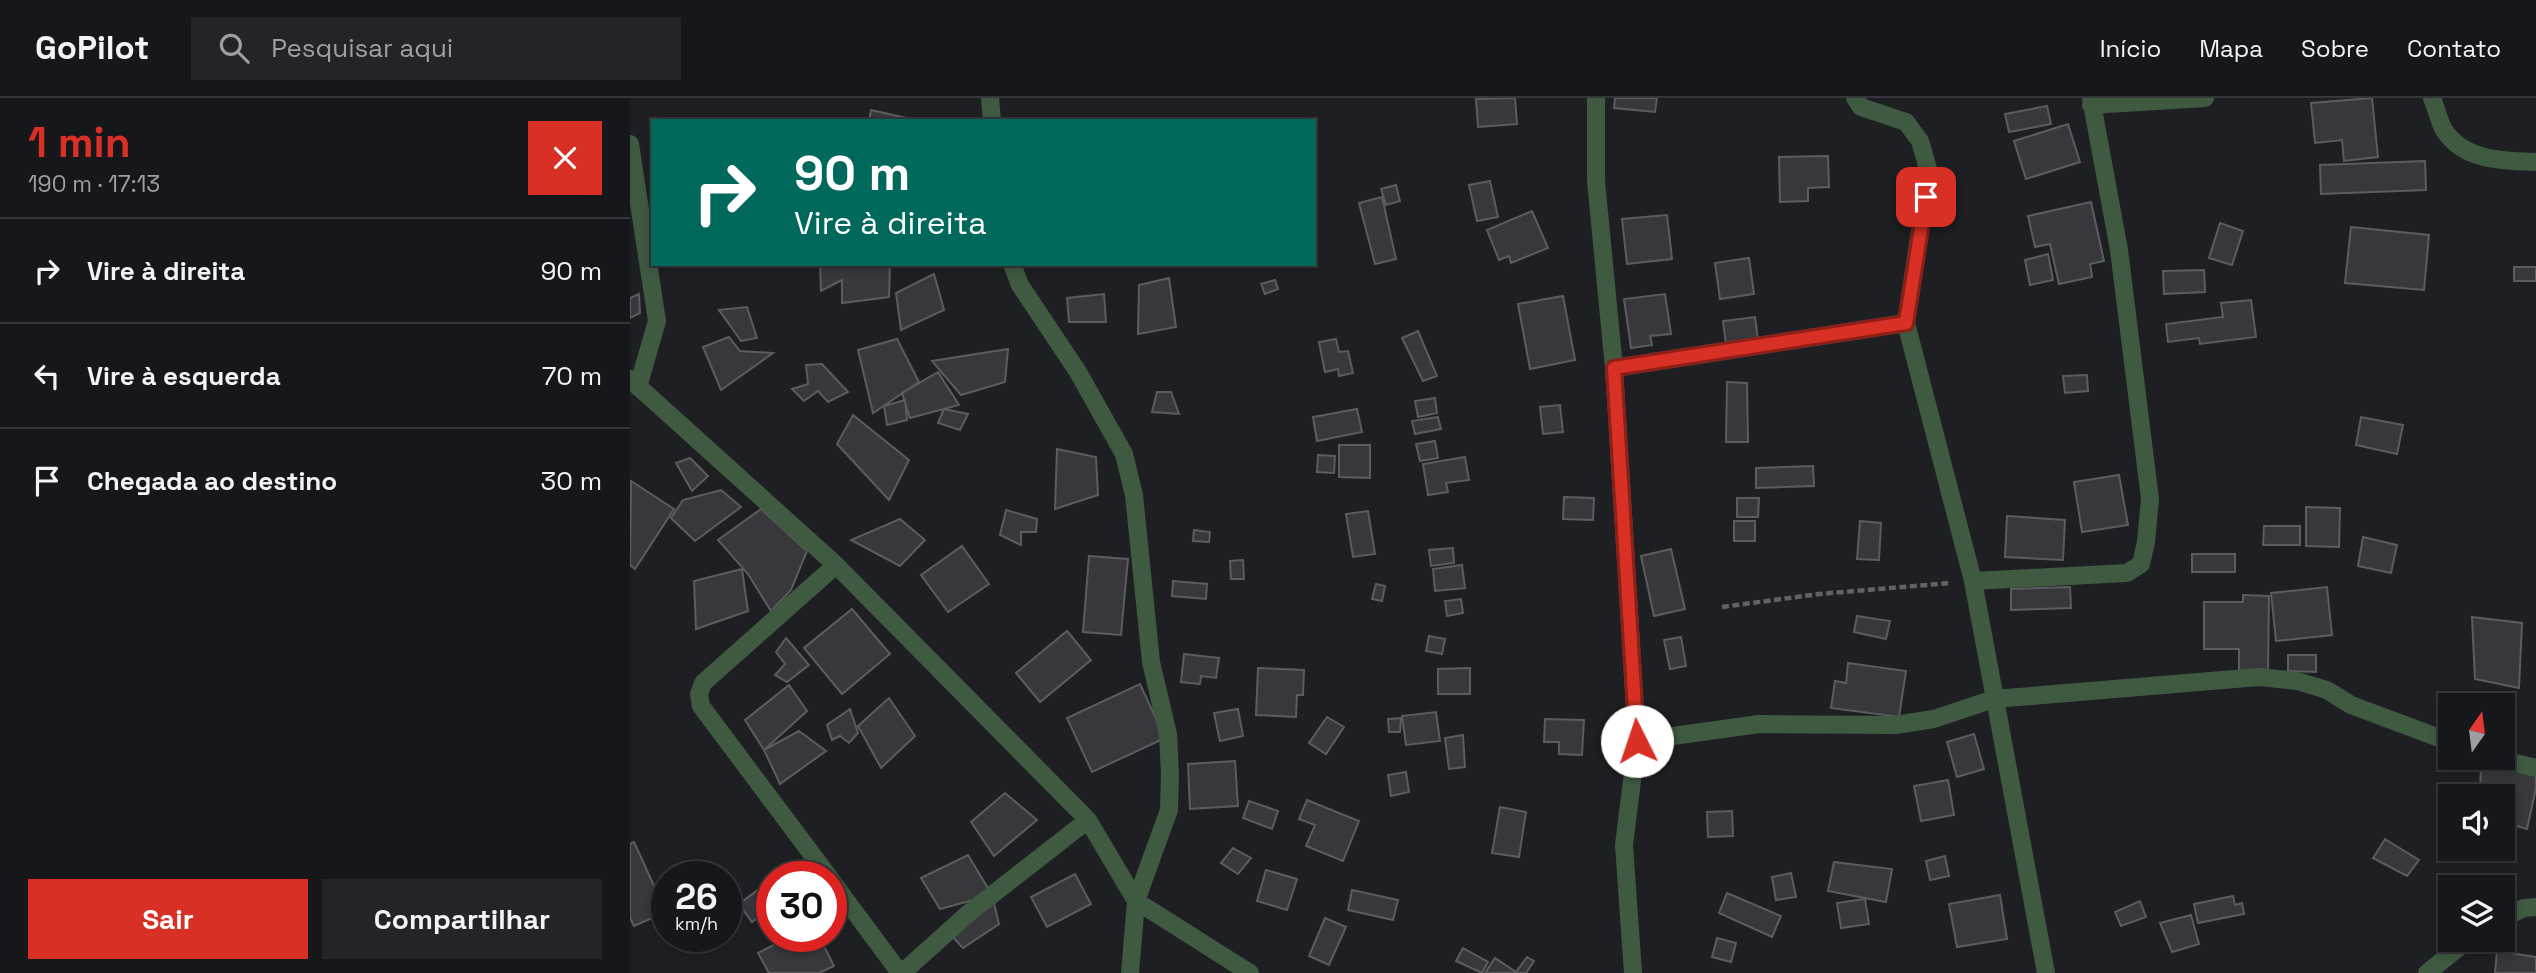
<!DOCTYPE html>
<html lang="pt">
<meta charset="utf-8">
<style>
body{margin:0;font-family:"Space Grotesk",sans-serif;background:#232427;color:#f1f3f6;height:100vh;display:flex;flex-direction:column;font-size:26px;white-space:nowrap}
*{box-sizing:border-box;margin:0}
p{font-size:23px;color:#9e9fa2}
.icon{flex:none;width:38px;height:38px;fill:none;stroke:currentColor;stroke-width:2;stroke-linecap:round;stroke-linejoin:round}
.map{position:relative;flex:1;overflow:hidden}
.sheet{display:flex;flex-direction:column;background:#16171a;width:630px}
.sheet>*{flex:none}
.top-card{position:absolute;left:21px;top:21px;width:665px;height:147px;border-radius:0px;box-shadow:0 4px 10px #0003,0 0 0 2px #353639;background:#00695c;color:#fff;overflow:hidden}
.needle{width:46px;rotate:14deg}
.tools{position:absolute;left:1808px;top:595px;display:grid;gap:14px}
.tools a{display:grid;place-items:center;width:77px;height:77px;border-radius:0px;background:#16171a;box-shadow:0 4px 10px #0003,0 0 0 2px #353639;font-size:35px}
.speed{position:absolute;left:21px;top:763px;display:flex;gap:14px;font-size:35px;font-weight:700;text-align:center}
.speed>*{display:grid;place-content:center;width:91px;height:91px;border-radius:50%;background:#16171a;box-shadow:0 4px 10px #0003,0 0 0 2px #353639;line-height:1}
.speed small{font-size:18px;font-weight:400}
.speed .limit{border:10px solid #d22;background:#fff;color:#111}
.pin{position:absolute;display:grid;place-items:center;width:60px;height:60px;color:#fff;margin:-30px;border-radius:14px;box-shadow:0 4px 10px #0006}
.me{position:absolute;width:77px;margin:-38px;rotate:356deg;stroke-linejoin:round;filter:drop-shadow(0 0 5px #0008)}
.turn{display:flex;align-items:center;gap:24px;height:147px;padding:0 28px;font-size:32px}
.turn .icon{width:91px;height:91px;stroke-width:2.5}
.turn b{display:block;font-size:49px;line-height:60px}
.round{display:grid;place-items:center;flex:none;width:74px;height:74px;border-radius:0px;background:#232427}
.overview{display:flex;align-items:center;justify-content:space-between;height:119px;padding:0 28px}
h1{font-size:42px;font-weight:700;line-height:52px;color:#d93025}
.primary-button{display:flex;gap:14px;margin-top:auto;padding:14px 28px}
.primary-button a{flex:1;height:80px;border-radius:0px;background:#d93025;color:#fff;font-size:28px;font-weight:700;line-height:80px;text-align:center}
.primary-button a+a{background:#232427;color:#f1f3f6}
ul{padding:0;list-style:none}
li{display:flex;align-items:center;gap:21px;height:105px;padding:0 28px;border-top:2px solid #353639}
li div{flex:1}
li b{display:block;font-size:26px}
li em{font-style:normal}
header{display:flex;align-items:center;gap:42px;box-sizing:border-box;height:98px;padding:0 35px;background:#16171a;border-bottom:2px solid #353639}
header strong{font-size:33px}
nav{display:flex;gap:38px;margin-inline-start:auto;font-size:24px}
.search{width:490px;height:63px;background:#232427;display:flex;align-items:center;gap:18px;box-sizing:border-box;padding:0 24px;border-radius:0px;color:#9e9fa2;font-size:26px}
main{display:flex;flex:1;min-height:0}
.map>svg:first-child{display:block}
.building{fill:#38383c;stroke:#5b5c60;stroke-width:2}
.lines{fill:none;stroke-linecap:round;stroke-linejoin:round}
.path{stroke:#616265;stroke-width:4.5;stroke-dasharray:7 3.5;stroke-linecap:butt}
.minor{stroke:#3f5a41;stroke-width:18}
.route-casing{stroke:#8d1f18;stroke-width:18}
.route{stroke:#d93025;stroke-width:12}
</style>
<header>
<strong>GoPilot</strong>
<div class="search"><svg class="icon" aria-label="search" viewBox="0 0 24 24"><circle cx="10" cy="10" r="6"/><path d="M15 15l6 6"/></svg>Pesquisar aqui</div>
<nav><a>Início</a><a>Mapa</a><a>Sobre</a><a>Contato</a></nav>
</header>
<main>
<section class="sheet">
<div class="overview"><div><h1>1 min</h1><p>190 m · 17:13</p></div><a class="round" style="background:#d93025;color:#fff"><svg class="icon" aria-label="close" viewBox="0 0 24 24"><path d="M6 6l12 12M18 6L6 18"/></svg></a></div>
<ul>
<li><svg class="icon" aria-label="right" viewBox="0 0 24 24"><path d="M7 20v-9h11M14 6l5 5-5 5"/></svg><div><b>Vire à direita</b></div><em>90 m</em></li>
<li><svg class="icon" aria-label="left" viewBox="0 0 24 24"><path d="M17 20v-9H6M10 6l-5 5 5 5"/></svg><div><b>Vire à esquerda</b></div><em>70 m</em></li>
<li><svg class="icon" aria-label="arrive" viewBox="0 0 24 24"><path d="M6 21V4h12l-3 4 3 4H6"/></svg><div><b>Chegada ao destino</b></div><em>30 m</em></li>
</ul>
<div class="primary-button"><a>Sair</a><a>Compartilhar</a></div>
</section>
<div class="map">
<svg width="1906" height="875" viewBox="0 0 1906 875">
<rect width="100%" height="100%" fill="#1e1f22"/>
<path class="building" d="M885,0L887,26L848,29L846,1Z
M985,0H1027L1025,14L984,10Z
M1742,0L1748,59L1714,63L1712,42L1685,45L1681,5Z
M1417,8L1421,26L1379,34L1375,16Z
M241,12L290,23H239Z
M1438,26L1450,64L1396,81L1384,43Z
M1198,58L1199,89L1178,90V103L1150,104L1149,59Z
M1795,63L1796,92L1691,96L1690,67Z
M860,83L868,119L847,123L839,87Z
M766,87L770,103L756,107L751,91Z
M752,99L766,161L745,166L729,105Z
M1461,104L1474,163L1460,166L1462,179L1429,186L1420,146L1405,149L1398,118Z
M902,113L918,150L881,165L879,158L869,162L857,132Z
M1037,117L1042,161L997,166L992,121Z
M1590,125L1613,133L1602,167L1579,160Z
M1721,129L1799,137L1794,192L1715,185Z
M1418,156L1423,182L1400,187L1395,162Z
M1119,160L1124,196L1090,201L1085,165Z
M190,166H260L259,199L212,205V182L191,193Z
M1884,169H1906V183H1884Z
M1574,172L1575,194L1534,196L1533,173Z
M304,176L314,212L271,232L266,195Z
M539,180L546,229L508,236L509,187Z
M645,182L648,191L635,196L631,186Z
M9,196L10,215L0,220V200Z
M474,196L476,224H439L437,200Z
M1035,196L1041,236L1020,238L1022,247L1001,250L994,201Z
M933,198L945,262L900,271L888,206Z
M1621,202L1626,239L1570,246L1569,240L1538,244L1536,226L1593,219L1591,205Z
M117,209L127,240L111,243L89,212Z
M1125,219L1128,242L1096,247L1093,223Z
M788,233L807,278L793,283L772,240Z
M99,239L110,253L143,255L91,292L73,249Z
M267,241L289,284L243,315L228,252Z
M706,241L709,254L718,253L723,275L709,278L708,271L695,274L689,244Z
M378,251L375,284L331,297L302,263Z
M192,266L218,294L198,304L188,293L174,303L162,291L178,286L176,267Z
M308,274L329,307L280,320L272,295Z
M1457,277L1458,293L1435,295L1433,278Z
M1097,284L1117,285L1118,344H1096Z
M527,294H541L549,316L522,314Z
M805,300L807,315L788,319L785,303Z
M275,302L277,322L257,327L254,308Z
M930,307L933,334L913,336L910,309Z
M314,311L338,316L330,332L308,325Z
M727,311L732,334L687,343L683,319Z
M223,317L279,362L259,402L207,346Z
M808,319L811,331L785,336L782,323Z
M1731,319L1773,327L1767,356L1726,347Z
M805,343L808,360L790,363L786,346Z
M709,347H740V380L709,379Z
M427,351L466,359L468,397L425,411Z
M688,357L705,358L704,375L687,374Z
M835,359L839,382L816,385L818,394L798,397L793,366Z
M60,360L78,378L62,393L46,365Z
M1183,368L1184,388L1126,390V370Z
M1489,377L1498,427L1452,434L1444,384Z
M1,383L44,411L5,471L0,467Z
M91,392L111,409L65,443L41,420L53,402Z
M934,399L964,400L963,422L933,421Z
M1107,400H1129L1128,419H1107Z
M1676,409L1710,410L1709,449L1676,448Z
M131,411L177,453L161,492L141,513L118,476L88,442Z
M376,412L407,421L406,434H391V447L370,437Z
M738,413L745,456L723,459L716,416Z
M1377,418L1435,422L1433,462L1375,459Z
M270,421L295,442L270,468L221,442Z
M1104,423H1125V443H1104Z
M1230,423L1251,425L1249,462L1227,461Z
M1634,428H1670V447H1633Z
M564,432L580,434L579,444L563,443Z
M1733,439L1767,447L1761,475L1728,468Z
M332,448L359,486L318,514L291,477Z
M823,450L824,465L801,468L799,452Z
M1041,451L1055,511L1024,518L1011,458Z
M1562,456H1605V474H1562Z
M459,458L498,461L491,537L453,534Z
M613,462L614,481H601L600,463Z
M832,467L835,490L805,493L803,471Z
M112,471L118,513L66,531L64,483Z
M543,483L577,486L576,501L542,498Z
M746,486L755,488L752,503L742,501Z
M1440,489L1441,510L1381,512V491Z
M1697,489L1702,537L1646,543L1641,495Z
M1613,497L1639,498L1638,575L1609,574V551H1574V504H1613Z
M831,501L833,515L817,518L815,503Z
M222,511L260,556L212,596L174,550Z
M1227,518L1260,523L1256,541L1224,534Z
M1842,519L1892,525L1889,590L1845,581Z
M437,533L461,562L410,604L386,575Z
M799,538L815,541L812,556L796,553Z
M1051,539L1056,568L1040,571L1034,542Z
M156,540L179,567L157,584L145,577L155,566L146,554Z
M554,556L589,560L586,580L571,578L570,586L551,584Z
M1658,557H1686V574L1658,573Z
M1218,565L1276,573L1269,619L1201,610L1205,583L1216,585Z
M628,570L674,572L673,597H667L666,619L626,617Z
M840,570V596H808V571Z
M510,586L535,640L462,674L437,620Z
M159,587L177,613L134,652L115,622Z
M259,600L285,638L251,670L228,628Z
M220,611L228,635L219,645L210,638L202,642L197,627Z
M608,611L613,638L590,643L584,615Z
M806,614L810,643L776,647L772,618Z
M697,619L714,629L696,656L679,645Z
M771,620L770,634H759L758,621Z
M915,621L954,622L952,657L929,656V644H914Z
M169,633L196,653L150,686L134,652Z
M1344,636L1354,671L1327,679L1317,644Z
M833,637L835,669L819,671L815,640Z
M605,663L608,708L560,711L558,666Z
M1851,664L1906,671V690L1897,731L1872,724V698H1850Z
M776,674L779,694L761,698L758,677Z
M1318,682L1324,717L1291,723L1284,688Z
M375,695L407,722L364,758L341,724Z
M677,702L729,723L713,763L676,748L685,727L669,721Z
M619,703L648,713L642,731L613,720Z
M870,709L896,714L889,759L862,755Z
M1102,713L1103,738L1078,739L1077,714Z
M1755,741L1789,762L1777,778L1743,760Z
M4,744L36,814L4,828L0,820V746Z
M603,750L621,760L608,776L591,765Z
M338,757L362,797L310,811L291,780Z
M1315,758L1319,778L1300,782L1296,763Z
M1204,764L1262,771L1256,804L1198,793Z
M636,772L667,781L657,812L627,803Z
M1161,775L1166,799L1146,802L1142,779Z
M445,776L461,806L417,829L401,799Z
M133,788L142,800V809L122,824L109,806Z
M722,792L768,802L763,822L718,812Z
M1097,795L1151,818L1142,839L1089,815Z
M362,797L369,826L333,850L318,834Z
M1370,797L1377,841L1327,849L1319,806Z
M1603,798L1605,807L1612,805L1614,816L1568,825L1564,806Z
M1235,801L1239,826L1211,830L1207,805Z
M1510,803L1516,819L1491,828L1485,814Z
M1561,817L1569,846L1542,854L1530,825Z
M695,820L716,829L699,867L679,858Z
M161,838H189L204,868L189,875H139L128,855Z
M1087,840L1106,845L1101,864L1082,859Z
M833,850L858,864L852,875L826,863Z
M1867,853L1906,859V875H1865Z
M897,859L904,863L896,875H855L865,860L886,874Z"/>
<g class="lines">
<path class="path" d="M1092,509L1189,496L1320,485"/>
<path class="minor" d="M360,0L362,23
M966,0V83L984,270L1007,643L994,747L1003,875
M1225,0L1231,9L1276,24L1290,43L1299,74L1276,225L1343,483L1416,875
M1802,0C1806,10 1809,23 1814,32C1834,63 1873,63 1906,64
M1461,7L1575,0
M0,46L27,223L8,289
M382,166L390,187L448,274L494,356L504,397L521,564L538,636L540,675L539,712L506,803L500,875
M984,270L1276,225
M0,281L206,467L458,722L506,803L620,875
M1343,483L1497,475L1511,466L1516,444L1520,401L1489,152L1461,0
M1007,643L1129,626L1265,627L1304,621L1364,601L1629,579L1667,583L1697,592L1721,607L1820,644
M1865,660L1906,670
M199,779L71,608L69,596L73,585L206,467
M201,782L270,875
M1872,821L1894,810L1906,809
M272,875L340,814L458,722
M1797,875L1838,842"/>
</g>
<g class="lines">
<g class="route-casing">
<path id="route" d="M1007,643L984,270L1276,225L1296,99"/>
</g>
<use href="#route" class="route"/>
</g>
</svg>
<div class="tools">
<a><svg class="needle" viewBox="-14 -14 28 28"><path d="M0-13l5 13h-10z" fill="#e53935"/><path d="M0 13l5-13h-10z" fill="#9e9fa2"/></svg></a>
<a><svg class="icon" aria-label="sound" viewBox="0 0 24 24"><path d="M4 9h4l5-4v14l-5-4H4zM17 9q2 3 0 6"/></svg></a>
<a><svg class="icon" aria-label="layers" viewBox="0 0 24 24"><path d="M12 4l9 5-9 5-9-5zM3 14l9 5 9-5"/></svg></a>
</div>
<div class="speed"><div>26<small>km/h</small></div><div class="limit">30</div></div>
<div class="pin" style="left:1296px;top:99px;background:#d93025"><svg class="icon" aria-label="arrive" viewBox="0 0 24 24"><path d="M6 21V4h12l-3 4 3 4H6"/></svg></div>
<svg class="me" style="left:1007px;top:643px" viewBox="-20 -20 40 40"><circle r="19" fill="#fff"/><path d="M0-13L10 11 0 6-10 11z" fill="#d93025"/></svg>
<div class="top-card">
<div class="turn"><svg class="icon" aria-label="right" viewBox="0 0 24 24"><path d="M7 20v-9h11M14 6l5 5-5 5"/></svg><div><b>90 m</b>Vire à direita</div></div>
</div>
</div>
</main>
